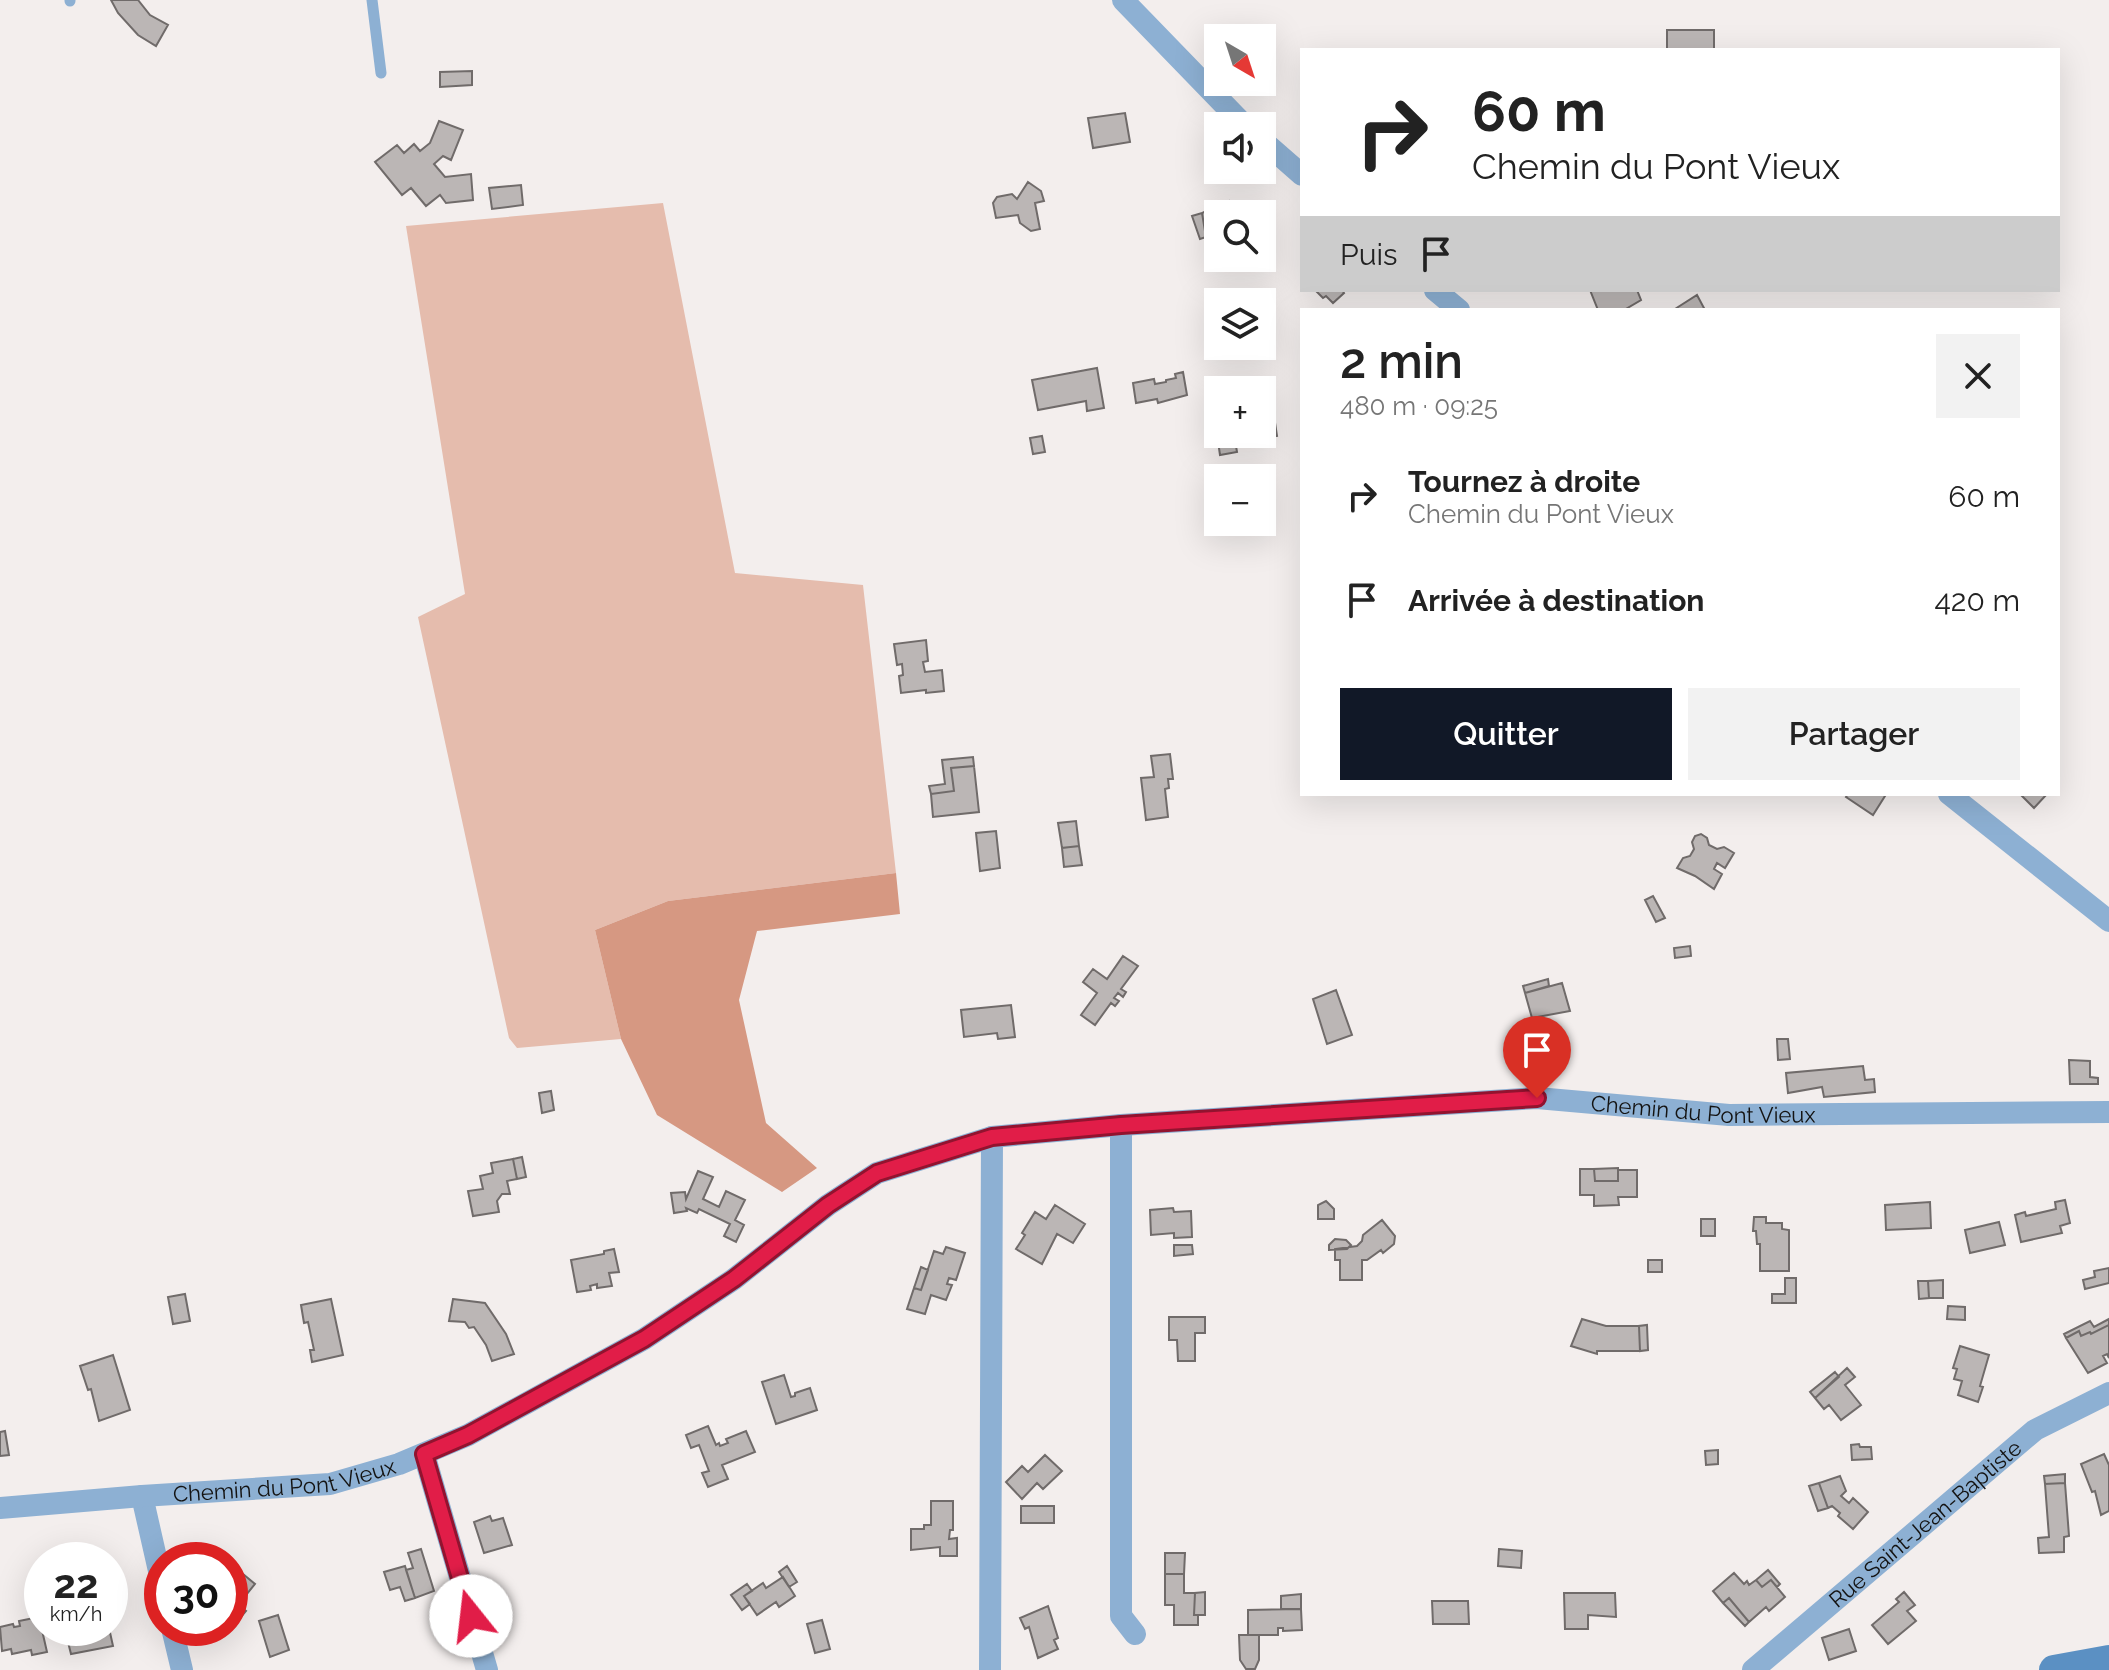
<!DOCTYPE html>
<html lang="fr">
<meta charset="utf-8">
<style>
body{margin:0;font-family:Raleway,sans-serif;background:#f2f2f2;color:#222;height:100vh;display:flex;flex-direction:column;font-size:30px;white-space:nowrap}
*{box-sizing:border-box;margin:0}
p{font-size:26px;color:#767676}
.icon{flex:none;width:44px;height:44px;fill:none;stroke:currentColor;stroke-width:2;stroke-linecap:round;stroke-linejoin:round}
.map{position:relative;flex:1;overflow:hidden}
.panel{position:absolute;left:1300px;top:308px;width:760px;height:488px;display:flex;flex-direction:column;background:#fff;border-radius:0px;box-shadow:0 8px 32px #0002}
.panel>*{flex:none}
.hud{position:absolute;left:1300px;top:48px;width:760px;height:244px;border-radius:0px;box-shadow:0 8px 32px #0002;background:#fff;color:#222;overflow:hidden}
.needle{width:52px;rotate:141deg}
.tools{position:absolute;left:1204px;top:24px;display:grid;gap:16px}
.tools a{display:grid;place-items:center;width:72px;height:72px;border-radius:0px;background:#fff;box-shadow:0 8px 32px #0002;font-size:40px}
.speed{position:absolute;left:24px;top:1542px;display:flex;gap:16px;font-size:40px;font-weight:700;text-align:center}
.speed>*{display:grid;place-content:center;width:104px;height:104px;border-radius:50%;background:#fff;box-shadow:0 8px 32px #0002;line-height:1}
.speed small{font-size:20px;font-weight:400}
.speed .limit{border:12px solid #d22;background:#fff;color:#111}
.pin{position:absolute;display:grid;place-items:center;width:68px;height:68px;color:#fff;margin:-82px -34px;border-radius:50% 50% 50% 0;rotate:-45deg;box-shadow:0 0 8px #0007}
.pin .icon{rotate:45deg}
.me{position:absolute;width:88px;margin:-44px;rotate:344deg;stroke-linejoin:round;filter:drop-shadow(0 0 6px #0008)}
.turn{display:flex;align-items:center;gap:28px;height:168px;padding:0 40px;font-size:36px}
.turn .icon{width:104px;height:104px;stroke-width:2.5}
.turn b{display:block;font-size:56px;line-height:68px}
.then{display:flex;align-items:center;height:76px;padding:0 40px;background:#0003;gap:16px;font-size:30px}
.round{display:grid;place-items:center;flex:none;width:84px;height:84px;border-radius:0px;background:#f2f2f2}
.headline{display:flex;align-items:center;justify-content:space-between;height:136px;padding:0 40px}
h1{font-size:48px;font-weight:600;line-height:60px}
.action{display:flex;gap:16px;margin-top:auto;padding:16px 40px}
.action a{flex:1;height:92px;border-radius:0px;background:#111827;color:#fff;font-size:32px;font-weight:600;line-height:92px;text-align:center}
.action a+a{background:#f2f2f2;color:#222}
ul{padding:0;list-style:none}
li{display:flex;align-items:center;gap:24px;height:104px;padding:0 40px}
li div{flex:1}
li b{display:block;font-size:30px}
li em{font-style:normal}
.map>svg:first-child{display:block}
.green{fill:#e5bcad}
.forest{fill:#d69882}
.building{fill:#bbb6b5;stroke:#706b6a;stroke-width:2}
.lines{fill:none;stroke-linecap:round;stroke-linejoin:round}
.lane{stroke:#8db0d3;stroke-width:11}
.street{stroke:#8db0d3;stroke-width:22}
.secondary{stroke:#5b90c3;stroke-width:30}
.route-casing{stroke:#92132f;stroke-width:20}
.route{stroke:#e11d48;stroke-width:14}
.labels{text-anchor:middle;stroke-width:8;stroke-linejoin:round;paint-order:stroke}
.street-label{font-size:22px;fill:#141312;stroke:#f3eeed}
</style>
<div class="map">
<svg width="2109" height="1670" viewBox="0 0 2109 1670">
<rect width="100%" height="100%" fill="#f3eeed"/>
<path class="green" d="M663,203L735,573L863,585L896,873L668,901L595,930L621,1039L517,1048L509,1038L418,617L465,594L406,226Z"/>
<path class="forest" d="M896,873L900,914L757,931L739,1000L766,1123L817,1168L782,1192L657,1115L621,1039L595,930L668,901Z"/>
<path class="building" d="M111,0H138L150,15L168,25L156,46L138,35L118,13Z
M1667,30H1714V50H1667Z
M472,71V85L440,87V72Z
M1125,113L1130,142L1093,148L1088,118Z
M439,121L463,130L451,160L443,156L434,164L445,177L471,174L473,200L446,203L440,195L426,206L411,188L402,195L375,162L397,145L404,153L414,144L420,151L430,143Z
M1028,182L1041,191L1044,201L1035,203L1040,229L1031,231L1020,223L1018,215L996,218L993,203L997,197L1012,194L1017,199Z
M521,185L523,205L492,209L489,188Z
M1229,201L1231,214H1218V233L1206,237L1202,213L1208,210L1210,214L1215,212L1213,206Z
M1202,213L1206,237L1200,239L1192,216Z
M1315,290H1342L1344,293L1333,303L1326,296L1323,298Z
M1590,290H1637L1641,300L1624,310H1598Z
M1697,295L1705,310H1675V309Z
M1097,368L1104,408L1087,411L1086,401L1038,410L1032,380Z
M1183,372L1187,395L1158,403L1157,399L1136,403L1133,383L1154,379L1155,384L1166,382V380L1176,378L1175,374Z
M1271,396L1277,436L1269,437L1262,398Z
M1218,405V434H1234L1237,452L1220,455L1213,406Z
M1042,436L1045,452L1033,454L1030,438Z
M926,640L928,661L923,662L925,672L942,670L944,691L926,693V690L901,693L899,676L903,675L902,664L897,665L894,644Z
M1170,754L1173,779H1168L1169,788L1165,789L1168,817L1146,820L1141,778L1154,777L1151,756Z
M973,757L974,766L951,768L954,791L931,794L929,786L945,784L942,760Z
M974,766L979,812L933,817L931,794L954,791L951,768Z
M1848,794H1882L1885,796L1873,815L1846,797Z
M2020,794H2047L2034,808Z
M1076,821L1079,846L1062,848L1058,823Z
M996,831L1000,868L980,871L976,833Z
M1701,834L1707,838L1709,845L1717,849L1724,847L1734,853L1725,868L1717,863L1714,869L1722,874L1714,889L1695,876L1677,868L1683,858L1690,856L1694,849L1692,842L1695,836Z
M1079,846L1082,865L1064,867L1062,848Z
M1653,896L1665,918L1656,922L1645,900Z
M1690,946L1691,956L1675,958L1674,948Z
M1123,956L1138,966L1121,989L1126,992L1123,997L1118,993L1114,998L1119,1001L1115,1006L1111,1003L1095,1025L1081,1015L1097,993L1083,982L1093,969L1107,979Z
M1548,979L1549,986L1525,993L1523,986Z
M1562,983L1570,1011L1532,1018L1525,993Z
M1336,990L1352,1035L1327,1044L1313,999Z
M1011,1005L1015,1037L998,1039L997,1033L964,1037L961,1010Z
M1777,1039H1788L1790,1059L1778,1060Z
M2069,1060L2090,1061V1077L2098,1078V1084H2070Z
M1863,1066L1865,1080L1874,1079L1875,1092L1824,1097L1822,1087L1788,1093L1786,1073Z
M551,1091L554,1110L542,1113L539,1093Z
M522,1157L526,1177L517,1179L513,1159Z
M513,1159L517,1179L507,1181L510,1194H502L497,1201L499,1212L473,1216L468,1191L483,1189L480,1176L493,1173L491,1163Z
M1618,1168V1181H1595L1594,1169Z
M1580,1169H1594L1595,1181H1618V1170H1637V1197H1618L1619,1205L1594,1206V1195H1580Z
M698,1171L713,1177L703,1199L719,1207L726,1191L745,1200L735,1220L744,1225L736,1242L724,1236L730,1224L699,1209L697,1213L686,1208L687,1211L674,1213L671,1193L685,1192L686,1199Z
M2065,1200L2070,1223L2060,1226L2062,1233L2021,1242L2015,1215L2025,1212L2026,1216L2056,1209L2055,1202Z
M1326,1201L1334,1209V1219H1318V1205Z
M1930,1202L1931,1228L1886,1230L1885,1205Z
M1055,1205L1085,1224L1073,1243L1057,1234L1042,1264L1016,1249L1025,1235L1022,1233L1035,1212L1046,1219Z
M1173,1208L1174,1212L1191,1211L1192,1237L1174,1238V1233L1151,1235L1150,1210Z
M1754,1217H1766V1223H1782V1229L1789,1230V1271H1760V1244H1757L1756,1231H1753Z
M1701,1219H1715V1236H1701Z
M1382,1220L1395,1236L1394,1244L1383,1253L1381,1250L1367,1260H1362V1280H1340V1260H1335V1249L1357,1246L1362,1241L1363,1235Z
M1999,1222L2005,1245L1970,1253L1965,1230Z
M1335,1239L1346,1240L1351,1245L1347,1249L1329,1250V1245Z
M1174,1245H1192L1193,1254L1174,1256Z
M946,1247L965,1253L956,1280L949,1278L947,1284L952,1285L946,1300L931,1295L925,1314L907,1309L914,1288L921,1290L934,1251L943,1254Z
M614,1249L619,1272L609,1273L612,1286L597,1288V1284L590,1286L591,1290L577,1292L571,1260L604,1254V1251Z
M1648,1260H1662V1272H1648Z
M921,1267L928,1270L921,1290L914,1288Z
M2109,1268V1283L2085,1289L2083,1280L2095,1277L2094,1271Z
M1785,1278H1796V1303H1772V1294H1785Z
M1943,1280V1298H1929L1928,1281Z
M1918,1281H1928L1929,1298L1919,1299Z
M185,1294L190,1321L173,1324L168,1297Z
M331,1299L343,1355L312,1362L310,1350H314L308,1322L304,1323L301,1305Z
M453,1299L485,1303L506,1334L514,1354L492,1361L486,1345L474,1327L469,1328L465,1322L449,1321Z
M1948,1306L1965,1307V1320L1947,1319Z
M1169,1317H1205V1333H1195V1361H1178L1177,1340H1169Z
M1582,1319L1606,1326H1639L1640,1351H1597V1354L1571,1346Z
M2109,1319V1325L2091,1334L2090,1332L2081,1336L2079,1331L2066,1338L2064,1334L2090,1321L2094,1327Z
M1647,1325L1648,1350L1640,1351L1639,1326Z
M2109,1325V1358L2107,1354L2103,1356L2107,1363L2088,1373L2066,1338L2079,1331L2081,1336L2090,1332L2091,1334Z
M1960,1346L1989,1355L1980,1386L1983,1387L1978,1402L1958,1395L1962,1381L1954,1379L1957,1369L1953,1368Z
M113,1355L130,1410L99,1421L91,1389L88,1390L80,1366Z
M1847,1368L1855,1377L1845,1385L1861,1405L1841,1420L1829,1405L1824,1409L1815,1398Z
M1835,1372L1839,1377L1815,1398L1810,1392Z
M784,1375L791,1397L795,1396V1393L810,1388L817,1410L776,1424L762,1382Z
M708,1426L716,1445L719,1443L720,1446L728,1443L726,1439L746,1431L755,1452L722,1465L728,1479L708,1487L702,1473L709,1471L699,1445L691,1448L686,1435Z
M5,1431L9,1455L0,1456V1432Z
M1859,1444L1860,1447H1871L1872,1459L1852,1460L1851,1445Z
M1718,1450V1464L1706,1465L1705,1451Z
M2104,1454L2109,1465V1511L2101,1515L2095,1491L2092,1492L2081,1464Z
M1045,1455L1062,1471L1043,1489L1037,1483L1022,1499L1006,1482L1022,1466L1028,1472Z
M2065,1474V1483L2045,1484L2044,1476Z
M1840,1476L1846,1491L1841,1496L1849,1503L1853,1498L1868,1512L1853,1529L1838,1516L1840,1513L1832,1506L1828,1508L1819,1483Z
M1819,1483L1828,1508L1818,1511L1809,1486Z
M2065,1483L2069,1536L2064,1537V1552L2039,1553L2038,1538L2049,1537L2045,1484Z
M931,1501H953V1530H950L949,1539L957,1538V1556H940V1547L911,1550V1529H924V1525H931Z
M1021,1506H1054V1523H1021Z
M490,1516L492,1521L503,1518L512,1545L484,1553L474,1522Z
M421,1549L434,1591L415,1598L406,1570L413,1568L408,1553Z
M1499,1549L1522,1551L1521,1568L1498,1566Z
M1165,1553H1185L1184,1574H1165Z
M405,1566L415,1598L405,1601L400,1587L390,1590L384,1572Z
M787,1566L797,1582L789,1587L779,1572Z
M237,1569L255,1584L238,1605L246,1611L235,1624L230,1620V1577Z
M1768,1570L1780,1584L1777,1587L1771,1580L1762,1587L1756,1580Z
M1734,1573L1744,1584L1747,1581L1749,1585L1756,1580L1762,1587L1771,1580L1785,1597L1769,1611L1766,1607L1749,1622L1729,1598L1723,1603L1713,1591Z
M1165,1574H1184V1593H1195L1194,1615H1198V1625H1174V1605H1165Z
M783,1577L795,1596L779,1607L776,1602L757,1615L744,1596L763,1583L766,1588Z
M747,1584L752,1591L744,1596L750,1604L742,1610L731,1595Z
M1205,1592V1615H1194L1195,1593Z
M1904,1592L1915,1605L1907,1611L1916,1621L1888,1644L1872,1625L1899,1602L1896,1599Z
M1564,1593H1615L1616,1617L1588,1615V1629H1565Z
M1301,1594V1609H1281V1596Z
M1729,1598L1749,1622L1745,1626L1723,1603Z
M1432,1601H1468L1469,1624H1433Z
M1048,1606L1058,1638L1054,1640L1058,1649L1038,1658L1029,1627L1025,1629L1020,1618Z
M1301,1609L1302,1630L1283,1631V1628H1278V1635H1248V1610Z
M278,1615L289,1650L270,1657L259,1621Z
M39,1617L47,1652L32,1655L31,1650L12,1654L11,1649L2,1651L0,1627L13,1624L14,1627L20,1626L19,1621Z
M822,1620L830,1649L815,1653L807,1624Z
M75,1628H109L113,1646L71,1654L65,1630Z
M1849,1629L1856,1651L1829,1660L1822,1638Z
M1239,1635H1259V1660L1255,1669H1246L1240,1660Z"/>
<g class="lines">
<path class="lane" d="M372,0L381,73
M70,1V0"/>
<g class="street">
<path d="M1123,0L1245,126"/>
<path d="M1262,140L1302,175"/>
<path d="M1435,290L1459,310"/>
<path d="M1949,794L2109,921"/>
<path d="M1121,1125V1616L1135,1634"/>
<path d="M424,1454L487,1670"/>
<path d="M142,1496L162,1584"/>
<path id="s1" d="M0,1508L142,1496L330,1484L399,1464L468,1435L644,1339L734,1279L828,1205L877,1173L992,1137L1121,1125L1537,1098L1729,1115L2109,1112"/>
<path d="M172,1628L182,1670"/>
<path d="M990,1670L992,1137"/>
<path id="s2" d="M1753,1670L2035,1430L2109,1393"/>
</g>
<path class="secondary" d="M2054,1670L2109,1660"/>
</g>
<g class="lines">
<g class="route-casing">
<path id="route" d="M471,1616L424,1454L468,1435L644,1339L734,1279L828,1205L877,1173L992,1137L1121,1125L1537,1098"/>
</g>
<use href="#route" class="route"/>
</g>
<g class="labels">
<g class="street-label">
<text dy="8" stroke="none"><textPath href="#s1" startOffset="1798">Chemin du Pont Vieux</textPath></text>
<text dy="8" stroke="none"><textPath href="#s1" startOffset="286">Chemin du Pont Vieux</textPath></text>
<text dy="8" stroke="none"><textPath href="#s2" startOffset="226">Rue Saint-Jean-Baptiste</textPath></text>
</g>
</g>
</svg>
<div class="tools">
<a><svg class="needle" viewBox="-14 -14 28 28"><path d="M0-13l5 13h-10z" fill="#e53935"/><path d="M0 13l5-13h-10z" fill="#767676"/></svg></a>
<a><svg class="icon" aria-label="sound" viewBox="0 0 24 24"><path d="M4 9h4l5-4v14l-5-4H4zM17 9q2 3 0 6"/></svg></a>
<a><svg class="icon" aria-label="search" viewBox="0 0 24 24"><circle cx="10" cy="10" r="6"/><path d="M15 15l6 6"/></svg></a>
<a><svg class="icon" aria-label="layers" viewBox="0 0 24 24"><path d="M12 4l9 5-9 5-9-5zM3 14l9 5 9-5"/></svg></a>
<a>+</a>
<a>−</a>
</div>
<div class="speed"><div>22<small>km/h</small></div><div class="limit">30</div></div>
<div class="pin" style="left:1537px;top:1098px;background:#d93025"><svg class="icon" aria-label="arrive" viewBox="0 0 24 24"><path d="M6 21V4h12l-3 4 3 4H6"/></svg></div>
<svg class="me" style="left:471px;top:1616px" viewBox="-20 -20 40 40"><circle r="19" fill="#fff"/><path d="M0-13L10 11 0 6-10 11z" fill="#e11d48"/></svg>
<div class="hud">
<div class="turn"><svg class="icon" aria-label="right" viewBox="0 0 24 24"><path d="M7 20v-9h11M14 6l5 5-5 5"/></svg><div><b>60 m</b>Chemin du Pont Vieux</div></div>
<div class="then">Puis<svg class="icon" aria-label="arrive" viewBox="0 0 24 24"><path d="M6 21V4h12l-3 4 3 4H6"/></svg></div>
</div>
<section class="panel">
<div class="headline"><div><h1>2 min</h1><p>480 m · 09:25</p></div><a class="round"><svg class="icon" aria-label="close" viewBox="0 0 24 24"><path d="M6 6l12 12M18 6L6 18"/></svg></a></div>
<ul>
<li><svg class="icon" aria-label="right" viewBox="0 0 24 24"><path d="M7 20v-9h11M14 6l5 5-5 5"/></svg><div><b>Tournez à droite</b><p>Chemin du Pont Vieux</p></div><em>60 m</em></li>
<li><svg class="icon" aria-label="arrive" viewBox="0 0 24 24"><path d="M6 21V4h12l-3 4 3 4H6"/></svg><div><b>Arrivée à destination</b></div><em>420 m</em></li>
</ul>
<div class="action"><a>Quitter</a><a>Partager</a></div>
</section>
</div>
